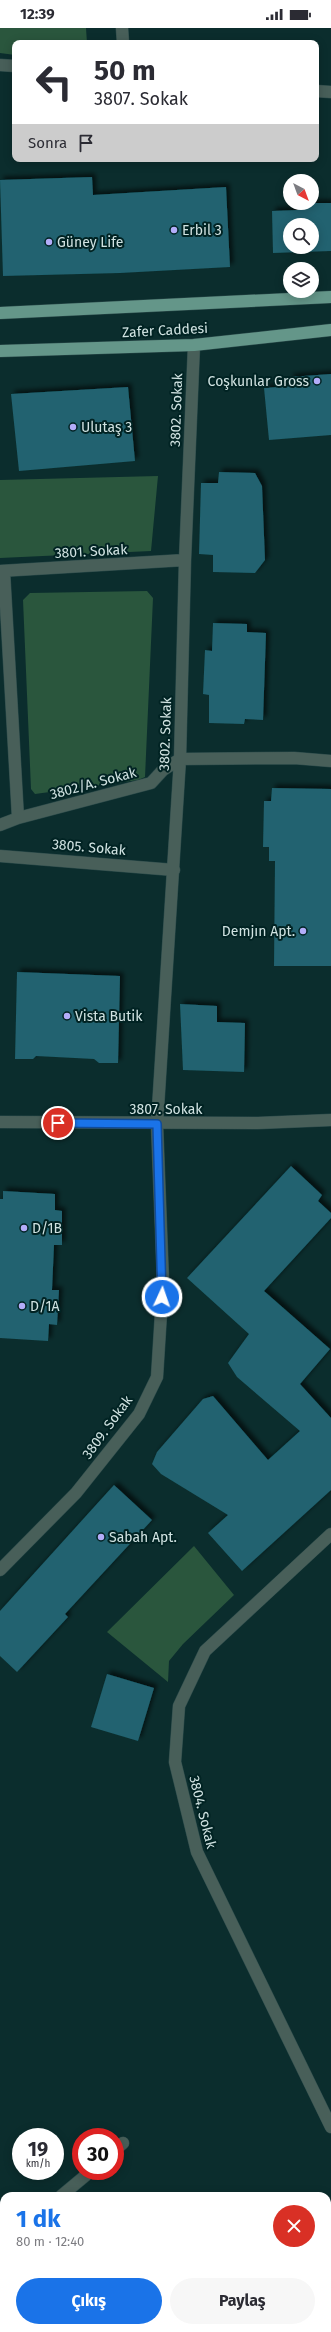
<!DOCTYPE html>
<html lang="tr">
<meta charset="utf-8">
<style>
body{margin:0;font-family:"Fira Sans",sans-serif;background:#f7f7f7;color:#2b2b33;height:100vh;display:flex;flex-direction:column;font-size:15px;white-space:nowrap}
*{box-sizing:border-box;margin:0}
p{font-size:13px;color:#7c7c81}
.icon{flex:none;width:22px;height:22px;fill:none;stroke:currentColor;stroke-width:2;stroke-linecap:round;stroke-linejoin:round}
.map{position:relative;flex:1;overflow:hidden}
.details{position:absolute;left:0px;top:2164px;width:331px;height:140px;display:flex;flex-direction:column;background:#fff;border-radius:12px 12px 0 0;box-shadow:0 2px 10px #0003}
.details>*{flex:none}
.guide{position:absolute;left:12px;top:12px;width:307px;height:122px;border-radius:8px;box-shadow:0 2px 10px #0003;background:#fff;color:#2b2b33;overflow:hidden}
.needle{width:26px;rotate:139deg}
.buttons{position:absolute;left:283px;top:146px;display:grid;gap:8px}
.buttons a{display:grid;place-items:center;width:36px;height:36px;border-radius:50%;background:#fff;box-shadow:0 2px 10px #0003;font-size:20px}
.speed{position:absolute;left:12px;top:2100px;display:flex;gap:8px;font-size:20px;font-weight:700;text-align:center}
.speed>*{display:grid;place-content:center;width:52px;height:52px;border-radius:50%;background:#fff;box-shadow:0 2px 10px #0003;line-height:1}
.speed small{font-size:10px;font-weight:400}
.speed .limit{border:6px solid #d22;background:#fff;color:#111}
.pin{position:absolute;display:grid;place-items:center;width:34px;height:34px;color:#fff;margin:-17px;border:2px solid #fff;border-radius:50%;box-shadow:0 1px 4px #0007}
.me{position:absolute;width:44px;margin:-22px;rotate:3deg;stroke-linejoin:round;filter:drop-shadow(0 0 3px #0008)}
.turn{display:flex;align-items:center;gap:14px;height:84px;padding:0 16px;font-size:18px}
.turn .icon{width:52px;height:52px;stroke-width:2.5}
.turn b{display:block;font-size:28px;line-height:34px}
.then{display:flex;align-items:center;height:38px;padding:0 16px;background:#0003;gap:8px;font-size:15px}
.round{display:grid;place-items:center;flex:none;width:42px;height:42px;border-radius:21px;background:#f7f7f7}
.headline{display:flex;align-items:center;justify-content:space-between;height:68px;padding:0 16px}
h1{font-size:24px;font-weight:700;line-height:30px;color:#1a73e8}
.cta{display:flex;gap:8px;margin-top:auto;padding:8px 16px}
.cta a{flex:1;height:46px;border-radius:24px;background:#1a73e8;color:#fff;font-size:16px;font-weight:700;line-height:46px;text-align:center}
.cta a+a{background:#f7f7f7;color:#2b2b33}
.status{display:flex;justify-content:space-between;align-items:center;height:28px;padding:0 20px;background:#fff;direction:ltr}
.status svg{height:11px;fill:currentColor}
.map>svg:first-child{display:block}
.green{fill:#2a563d}
.building{fill:#20626f;fill-rule:evenodd;filter:url(#shadow)}
.lines{fill:none;stroke-linecap:round;stroke-linejoin:round}
.minor-casing{stroke:#2b4a4a;stroke-width:13}
.major-casing{stroke:#2b4a4a;stroke-width:13}
.minor{stroke:#485f59;stroke-width:12}
.major{stroke:#649689;stroke-width:12}
.route-casing{stroke:#114b97;stroke-width:10}
.route{stroke:#1a73e8;stroke-width:7}
.poi-dot{fill:#b3adf9;stroke:#012323;stroke-width:1.5}
.labels{text-anchor:middle;stroke-width:4;stroke-linejoin:round;paint-order:stroke}
.poi-label{font-size:14px;fill:#d1e3e2;stroke:#012323;text-anchor:start}
.street-label{font-size:14px;fill:#d1e3e2;stroke:#012323}
</style>
<div class="status"><b>12:39</b><svg viewBox="0 0 49 12"><path d="M0 12V9h3v3zM5 12V6h3v6zM10 12V3h3v9zM15 12V0h3v12zM26 1h20v11H26zM47 4h2v5h-2z"/></svg></div>
<div class="map">
<svg width="331" height="2304" viewBox="0 0 331 2304">
<defs>
<filter id="shadow"><feDropShadow dx="3.5" dy="-3.5" stdDeviation="2" flood-color="#0009"/></filter>
</defs>
<rect width="100%" height="100%" fill="#0b2d2d"/>
<path class="green" d="M0,0H86L87,15H15V27L0,25Z
M158,448L151,523L0,530V452Z
M147,563L153,570L145,749L138,752L35,766L31,761L23,572L30,565Z
M194,1518L234,1567L183,1616L169,1633L168,1654L107,1604Z
M327,2286H331V2304H176L193,2300H327Z"/>
<path class="building" d="M92,149L93,167L226,159L230,239L120,245L3,248L0,152Z
M298,175H331V223L273,225L272,183L298,182ZM290,197H312V219H290Z
M331,346V407L269,412L264,360L291,358L290,349Z
M128,359L135,433L19,443L11,366Z
M219,444L255,445L262,458L265,532L255,545L213,544V527L199,526L201,455H218Z
M213,595L247,596V604L266,605L263,692L245,691L244,696L209,695V667L203,666L205,622L212,623Z
M272,760L331,761V938H274L275,833H269V819H263L264,773H271Z
M17,944L120,948L118,1035H99L94,1031L36,1028L33,1031H15Z
M180,976L217,978V994L245,995L244,1044L183,1042Z
M291,1138L322,1167L318,1173L331,1185V1190L264,1263L330,1321L300,1356L331,1390V1462L242,1543L208,1505L228,1487L161,1446L152,1436L157,1424L203,1371L213,1368L268,1432L300,1403L237,1349L228,1335L249,1306L187,1250Z
M3,1163L55,1166V1182L62,1183V1217H54L52,1262H59L57,1297L49,1296L48,1313L0,1310V1171H3Z
M114,1457L152,1492L65,1586L68,1589L17,1644L0,1628V1583Z
M107,1646L154,1660L138,1713L91,1699Z"/>
<g class="lines">
<g class="minor-casing">
<path id="minor" d="M122,0L123,15
M0,37L15,38
M316,63L331,64
M0,543L185,532
M4,543L18,790
M0,797L18,790L151,755L163,742L180,731L294,730L331,733
M0,828L174,842
M0,1094L258,1095L331,1092
M331,1506L205,1623L179,1678L175,1734L197,1824L331,2099
M0,1542L76,1465L139,1386L157,1349L163,1253L157,1096L180,731L185,532L194,317
M115,2122L123,2115
M61,2168L91,2143
M0,2191L4,2190"/>
</g>
<g class="major-casing">
<path id="major" d="M0,285L331,269
M0,323L194,317L331,302"/>
</g>
<use href="#minor" class="minor"/>
<use href="#major" class="major"/>
</g>
<g class="lines">
<g class="route-casing">
<path id="route" d="M58,1095L157,1096L162,1269"/>
</g>
<use href="#route" class="route"/>
</g>
<g class="poi-dot">
<circle cx="174" cy="202" r="4"/>
<circle cx="49" cy="214" r="4"/>
<circle cx="317" cy="353" r="4"/>
<circle cx="73" cy="399" r="4"/>
<circle cx="303" cy="903" r="4"/>
<circle cx="67" cy="988" r="4"/>
<circle cx="24" cy="1200" r="4"/>
<circle cx="22" cy="1278" r="4"/>
<circle cx="101" cy="1509" r="4"/>
</g>
<g class="labels">
<g class="poi-label">
<text x="182" y="207">Erbil 3</text>
<text x="57" y="219">Güney Life</text>
<text x="309" y="358" text-anchor="end">Coşkunlar Gross</text>
<text x="81" y="404">Ulutaş 3</text>
<text x="295" y="908" text-anchor="end">Demjın Apt.</text>
<text x="75" y="993">Vista Butik</text>
<text x="32" y="1205">D/1B</text>
<text x="30" y="1283">D/1A</text>
<text x="109" y="1514">Sabah Apt.</text>
</g>
<g class="street-label">
<text transform="translate(165 302) rotate(-3)" y="5">Zafer Caddesi</text>
<text transform="translate(176 382) rotate(-88)" y="5">3802. Sokak</text>
<text transform="translate(91 523) rotate(-3)" y="5">3801. Sokak</text>
<text transform="translate(165 706) rotate(-88)" y="5">3802. Sokak</text>
<text transform="translate(93 755) rotate(-15)" y="5">3802/A. Sokak</text>
<text transform="translate(89 819) rotate(5)" y="5">3805. Sokak</text>
<text x="166" y="1086">3807. Sokak</text>
<text transform="translate(107 1399) rotate(-54)" y="5">3809. Sokak</text>
<text transform="translate(203 1784) rotate(76)" y="5">3804. Sokak</text>
</g>
</g>
</svg>
<div class="buttons">
<a><svg class="needle" viewBox="-14 -14 28 28"><path d="M0-13l5 13h-10z" fill="#e53935"/><path d="M0 13l5-13h-10z" fill="#7c7c81"/></svg></a>
<a><svg class="icon" aria-label="search" viewBox="0 0 24 24"><circle cx="10" cy="10" r="6"/><path d="M15 15l6 6"/></svg></a>
<a><svg class="icon" aria-label="layers" viewBox="0 0 24 24"><path d="M12 4l9 5-9 5-9-5zM3 14l9 5 9-5"/></svg></a>
</div>
<div class="speed"><div>19<small>km/h</small></div><div class="limit">30</div></div>
<div class="pin" style="left:58px;top:1095px;background:#d93025"><svg class="icon" aria-label="arrive" viewBox="0 0 24 24"><path d="M6 21V4h12l-3 4 3 4H6"/></svg></div>
<svg class="me" style="left:162px;top:1269px" viewBox="-20 -20 40 40"><circle r="17" fill="#1a73e8" stroke="#fff" stroke-width="3"/><path d="M0-11L8 9 0 5-8 9z" fill="#fff"/></svg>
<div class="guide">
<div class="turn"><svg class="icon" aria-label="left" viewBox="0 0 24 24"><path d="M17 20v-9H6M10 6l-5 5 5 5"/></svg><div><b>50 m</b>3807. Sokak</div></div>
<div class="then">Sonra<svg class="icon" aria-label="arrive" viewBox="0 0 24 24"><path d="M6 21V4h12l-3 4 3 4H6"/></svg></div>
</div>
<section class="details">
<div class="headline"><div><h1>1 dk</h1><p>80 m · 12:40</p></div><a class="round" style="background:#d93025;color:#fff"><svg class="icon" aria-label="close" viewBox="0 0 24 24"><path d="M6 6l12 12M18 6L6 18"/></svg></a></div>
<div class="cta"><a>Çıkış</a><a>Paylaş</a></div>
</section>
</div>
